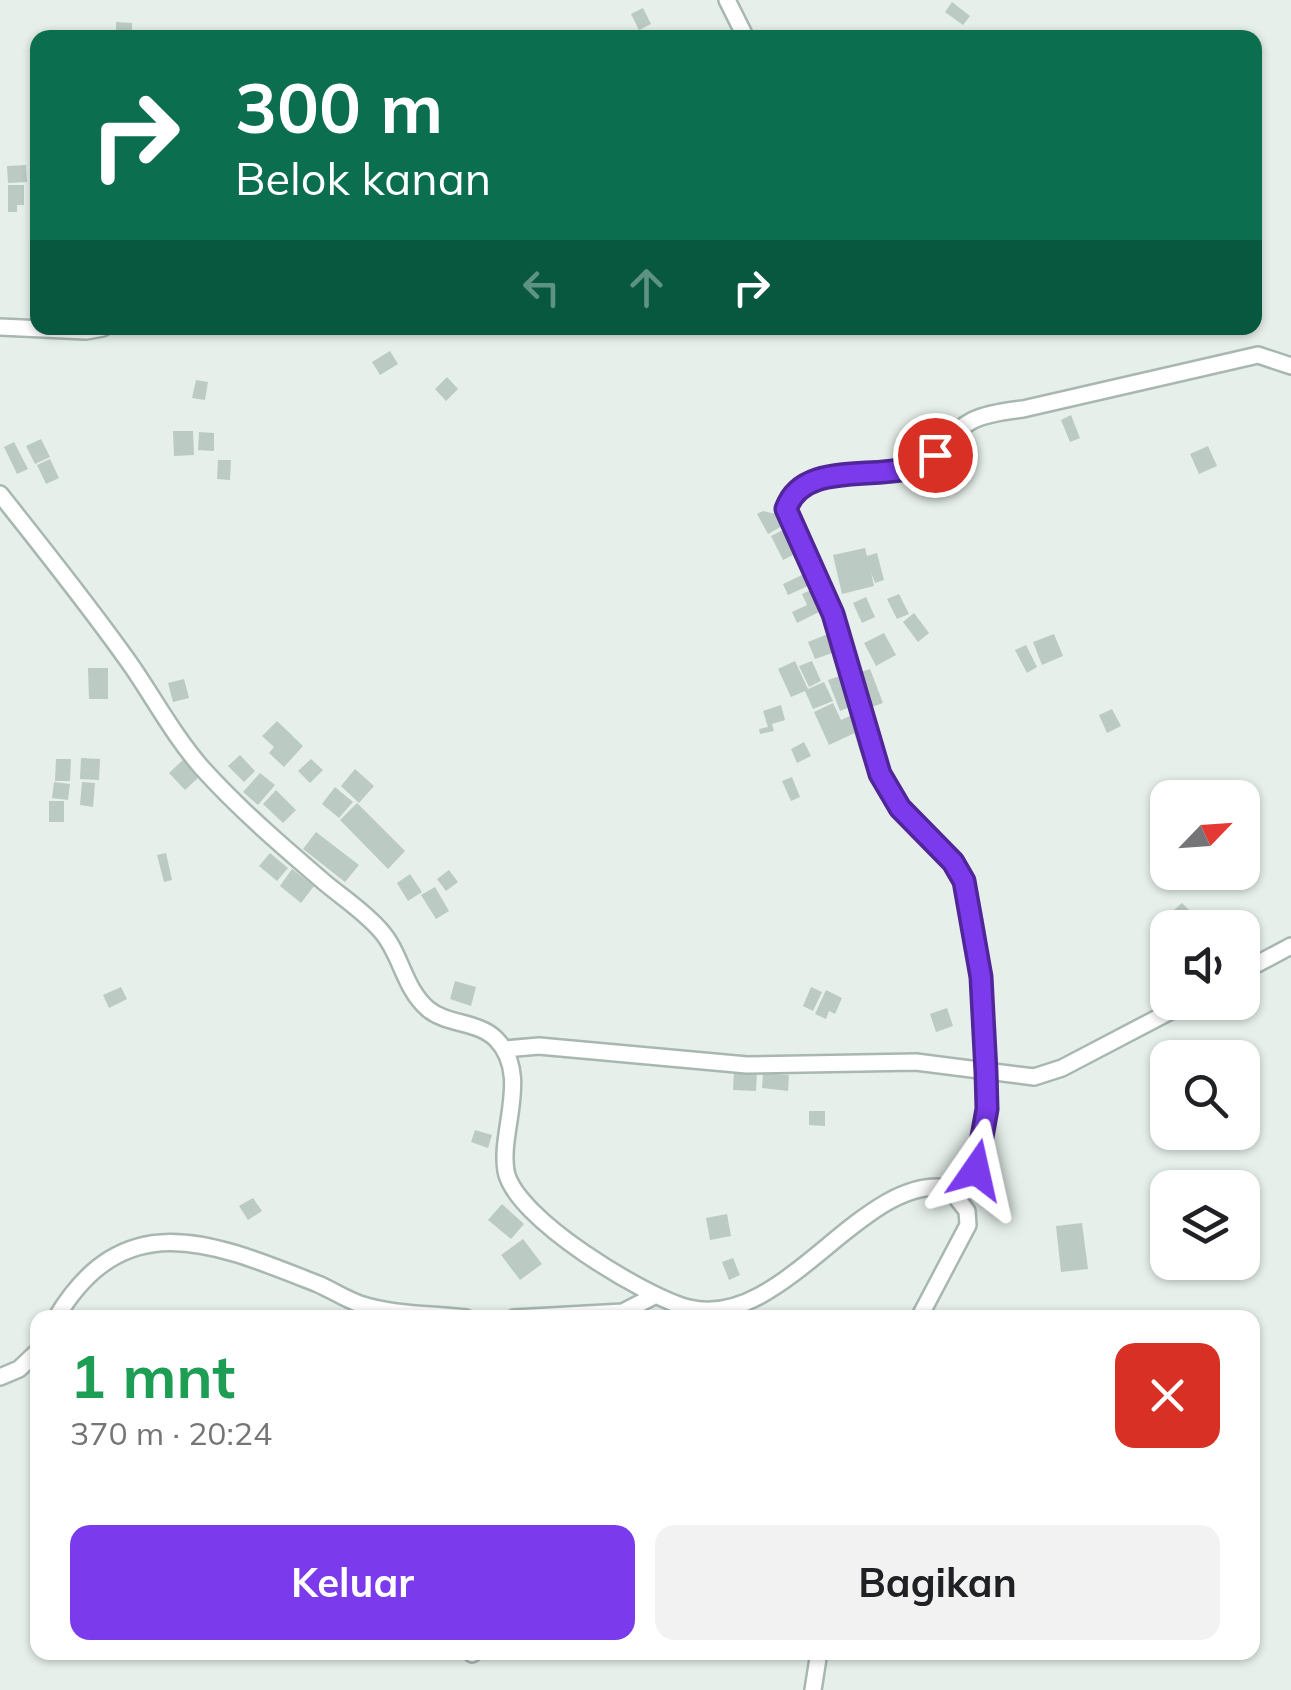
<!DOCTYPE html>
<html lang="id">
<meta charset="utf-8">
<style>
body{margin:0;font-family:Mulish,sans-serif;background:#f2f2f2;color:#202124;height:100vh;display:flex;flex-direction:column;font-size:38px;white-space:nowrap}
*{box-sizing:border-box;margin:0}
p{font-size:32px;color:#757577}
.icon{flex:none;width:55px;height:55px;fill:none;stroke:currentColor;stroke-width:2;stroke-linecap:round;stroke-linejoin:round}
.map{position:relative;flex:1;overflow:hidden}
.panel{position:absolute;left:30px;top:1310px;width:1230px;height:350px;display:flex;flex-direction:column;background:#fff;border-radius:20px;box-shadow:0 2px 8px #0004}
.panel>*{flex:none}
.top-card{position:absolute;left:30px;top:30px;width:1232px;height:305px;border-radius:20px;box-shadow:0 2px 8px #0004;background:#0b6e4f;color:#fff;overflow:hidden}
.needle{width:65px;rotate:65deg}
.tools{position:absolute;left:1150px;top:780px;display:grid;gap:20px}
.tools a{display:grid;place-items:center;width:110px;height:110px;border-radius:20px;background:#fff;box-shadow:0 2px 8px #0004;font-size:50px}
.pin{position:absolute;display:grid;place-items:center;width:85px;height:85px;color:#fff;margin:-42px;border:5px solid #fff;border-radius:50%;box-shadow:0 2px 10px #0007}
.me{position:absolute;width:110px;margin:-55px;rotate:11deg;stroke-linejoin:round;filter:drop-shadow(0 0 8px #0008)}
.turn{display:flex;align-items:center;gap:35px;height:210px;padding:0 40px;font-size:45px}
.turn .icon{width:130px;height:130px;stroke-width:2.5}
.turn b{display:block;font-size:70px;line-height:85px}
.lanes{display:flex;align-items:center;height:95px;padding:0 40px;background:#0003;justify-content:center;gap:50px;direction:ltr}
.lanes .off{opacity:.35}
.round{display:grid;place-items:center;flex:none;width:105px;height:105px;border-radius:20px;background:#f2f2f2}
.overview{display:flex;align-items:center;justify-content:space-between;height:170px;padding:0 40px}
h1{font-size:60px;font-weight:700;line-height:75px;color:#1e9e55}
.action{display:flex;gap:20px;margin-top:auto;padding:20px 40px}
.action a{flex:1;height:115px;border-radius:20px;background:#7c3aed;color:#fff;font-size:40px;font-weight:700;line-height:115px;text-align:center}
.action a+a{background:#f2f2f2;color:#202124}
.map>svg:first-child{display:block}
.building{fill:#bbcac3}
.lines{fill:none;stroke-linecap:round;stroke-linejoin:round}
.minor-casing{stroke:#a8b8b1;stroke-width:20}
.minor{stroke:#fff;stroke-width:15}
.route-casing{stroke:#51269a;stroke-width:25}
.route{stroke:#7c3aed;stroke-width:18}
</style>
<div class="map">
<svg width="1291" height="1690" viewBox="0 0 1291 1690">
<rect width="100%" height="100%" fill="#e6efea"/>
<path class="building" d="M952,2L970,16L963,25L945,12Z
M643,8L651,24L639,30L631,14Z
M116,22L132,23V38H116Z
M26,165L27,182L8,183L7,166Z
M8,185H24V205H17V212H8Z
M390,351L398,364L380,375L372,362Z
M447,377L458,389L446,401L435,389Z
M196,380L208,382L205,400L192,398Z
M1071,415L1080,438L1070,442L1061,420Z
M173,431H193L194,455L174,456Z
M199,432L214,433V451L198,450Z
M41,439L50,457L35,464L26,446Z
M14,442L28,469L17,474L4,447Z
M1208,446L1217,466L1199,474L1190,454Z
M50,459L59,478L46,484L37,465Z
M218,460H231L230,480L217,479Z
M763,511L784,516L788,523L768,534L757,514Z
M783,530L795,554L783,560L771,536Z
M865,548L867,556L877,553L884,580L875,583L871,572L874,586L842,594L833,555Z
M804,574L810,585L788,595L783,584Z
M815,588L825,609L797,623L792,612L807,605L802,594Z
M899,594L909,614L897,619L887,599Z
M866,597L875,617L862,623L853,603Z
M914,613L929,633L918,642L903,622Z
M884,633L896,655L876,666L864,643Z
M828,634L835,652L815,659L808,642Z
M1054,634L1063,656L1042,665L1033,642Z
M1026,645L1037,667L1027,673L1015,650Z
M795,661L808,689L824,682L833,701L813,709L805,691L791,697L778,669Z
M812,661L821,681L809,687L799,666Z
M88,668H108V699H89Z
M870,669L883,703L869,708L855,674Z
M843,675L855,705L840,711L828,680Z
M184,679L189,698L173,702L168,683Z
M833,703L841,720L852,715L859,731L829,745L814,712Z
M781,705L785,720L772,724L774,731L760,734L759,729L768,727L763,711Z
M1112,709L1121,726L1107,733L1099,715Z
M277,721L303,746L284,767L269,753L274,747L262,736Z
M804,742L811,756L797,763L791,749Z
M240,755L255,771L244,782L228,766Z
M81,758L100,759L99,780L80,779Z
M56,759H71L70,781H55Z
M184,759L200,776L185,790L169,773Z
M311,759L323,770L310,783L298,771Z
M355,769L374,786L359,803L341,786Z
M260,773L275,785L258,805L243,792Z
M792,777L800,797L791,801L782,781Z
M54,782L70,784L68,800L52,798Z
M82,782L95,783L93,807L80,805Z
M335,787L353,802L339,818L322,804Z
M276,790L296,810L283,823L263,804Z
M49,801H64V822H49Z
M357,803L405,851L388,869L340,820Z
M316,832L359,865L345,882L303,849Z
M166,853L172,880L164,882L157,855Z
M270,853L288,868L277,881L259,866Z
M292,869L314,886L301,903L280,886Z
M449,870L458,882L446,891L437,879Z
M410,874L422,892L408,901L397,883Z
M435,887L449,911L436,919L421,895Z
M1182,903L1198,919L1190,926L1174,910Z
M455,981L476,987L471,1006L450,999Z
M121,987L127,999L109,1008L103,995Z
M811,987L822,992L813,1011L803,1006Z
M826,990L842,998L835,1014L829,1011L826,1019L815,1014Z
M947,1008L953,1026L936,1032L930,1014Z
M734,1070L757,1071L756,1091L733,1090Z
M763,1073L789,1075L788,1091L762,1088Z
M809,1111H825V1126L809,1125Z
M475,1130L492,1135L488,1148L471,1142Z
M253,1198L262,1211L248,1220L239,1206Z
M502,1204L524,1224L511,1239L488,1220Z
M727,1214L731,1236L710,1240L706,1218Z
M1082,1223L1088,1269L1061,1272L1056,1226Z
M523,1239L542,1264L520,1280L501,1255Z
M733,1258L740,1275L729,1280L722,1262Z"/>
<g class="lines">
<g class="minor-casing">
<path id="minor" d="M727,0L746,38
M0,327L86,331L103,328
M0,494C45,551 91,608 133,668C156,702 175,737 202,768C239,809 282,846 324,882C343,898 365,912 381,931C401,953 404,989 428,1009C447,1025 478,1021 496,1039C531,1075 499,1130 506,1171C514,1218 645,1297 689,1308C784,1331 861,1173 949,1188L967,1211L968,1225L919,1318
M1242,972L1291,946
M504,1049L539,1046L747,1065L916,1062L1034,1077L1062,1068L1188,1002
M958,1195C964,1188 972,1179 976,1171C996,1126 984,918 961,876C941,838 898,816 880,776C856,722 852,661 830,607C821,583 783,524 787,503C818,460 881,479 924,466C965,425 960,416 1023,409L1258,355L1291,366
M56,1318C125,1202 216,1244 318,1284C332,1290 345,1299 360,1304C393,1315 432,1314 466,1318
M514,1318L623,1312L654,1296
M0,1377L19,1369L38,1351
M472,1654L475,1652
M813,1690L819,1652"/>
</g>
<use href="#minor" class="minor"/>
</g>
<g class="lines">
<g class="route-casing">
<path id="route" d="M935,455C899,490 806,452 786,509L833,614L880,774L900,808L953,862L964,881L981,977L986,1072L987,1109L976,1170"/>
</g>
<use href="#route" class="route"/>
</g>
</svg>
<div class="tools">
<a><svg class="needle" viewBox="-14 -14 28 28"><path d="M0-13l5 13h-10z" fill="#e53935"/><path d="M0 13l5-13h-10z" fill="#757577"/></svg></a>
<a><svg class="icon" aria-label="sound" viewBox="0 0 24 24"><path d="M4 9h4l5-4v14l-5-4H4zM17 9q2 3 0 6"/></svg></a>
<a><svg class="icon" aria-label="search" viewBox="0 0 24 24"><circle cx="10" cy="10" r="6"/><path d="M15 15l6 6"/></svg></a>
<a><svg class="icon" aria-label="layers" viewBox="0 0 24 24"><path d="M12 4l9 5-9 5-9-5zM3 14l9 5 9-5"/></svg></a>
</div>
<div class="pin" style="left:935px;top:455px;background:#d93025"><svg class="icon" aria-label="arrive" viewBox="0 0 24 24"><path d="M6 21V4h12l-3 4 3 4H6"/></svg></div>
<svg class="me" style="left:976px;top:1170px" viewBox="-20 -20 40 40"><path d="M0-17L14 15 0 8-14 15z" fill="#7c3aed" stroke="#fff" stroke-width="4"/></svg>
<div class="top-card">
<div class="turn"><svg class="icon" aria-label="right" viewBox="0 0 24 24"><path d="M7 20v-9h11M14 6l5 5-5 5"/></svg><div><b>300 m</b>Belok kanan</div></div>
<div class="lanes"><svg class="icon off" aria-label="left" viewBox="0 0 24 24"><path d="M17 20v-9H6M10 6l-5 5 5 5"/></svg><svg class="icon off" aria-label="ahead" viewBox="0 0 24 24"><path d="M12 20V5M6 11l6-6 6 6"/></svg><svg class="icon" aria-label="right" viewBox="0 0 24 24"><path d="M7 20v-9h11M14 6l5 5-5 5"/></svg></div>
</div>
<section class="panel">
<div class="overview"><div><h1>1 mnt</h1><p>370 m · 20:24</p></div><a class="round" style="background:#d93025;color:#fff"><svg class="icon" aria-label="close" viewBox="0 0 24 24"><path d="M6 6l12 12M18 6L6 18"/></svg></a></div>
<div class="action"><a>Keluar</a><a>Bagikan</a></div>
</section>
</div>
